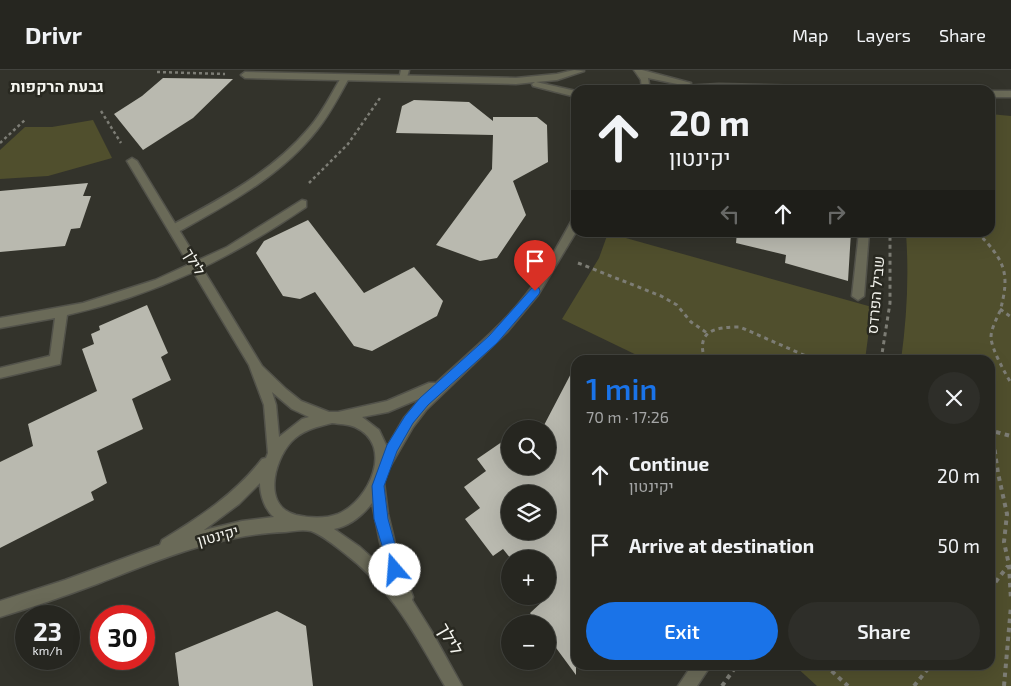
<!DOCTYPE html>
<meta charset="utf-8">
<style>
body{margin:0;font-family:"Exo 2",Heebo,sans-serif;background:#2e2e29;color:#f1f3f6;height:100vh;display:flex;flex-direction:column;font-size:19px;white-space:nowrap}
*{box-sizing:border-box;margin:0}
p{font-size:16px;color:#a4a5a5}
.icon{flex:none;width:28px;height:28px;fill:none;stroke:currentColor;stroke-width:2;stroke-linecap:round;stroke-linejoin:round}
.map{position:relative;flex:1;overflow:hidden}
.details{position:absolute;left:571px;top:285px;width:424px;height:315px;display:flex;flex-direction:column;background:#262620;border-radius:15px;box-shadow:0 5px 20px #0002,0 0 0 1px #42433e}
.details>*{flex:none}
.guide{position:absolute;left:571px;top:15px;width:424px;height:152px;border-radius:15px;box-shadow:0 5px 20px #0002,0 0 0 1px #42433e;background:#262620;color:#f1f3f6;overflow:hidden}
.buttons{position:absolute;left:501px;top:350px;display:grid;gap:10px}
.buttons a{display:grid;place-items:center;width:55px;height:55px;border-radius:50%;background:#262620;box-shadow:0 5px 20px #0002,0 0 0 1px #42433e;font-size:25px}
.speed{position:absolute;left:15px;top:535px;display:flex;gap:10px;font-size:25px;font-weight:700;text-align:center}
.speed>*{display:grid;place-content:center;width:65px;height:65px;border-radius:50%;background:#262620;box-shadow:0 5px 20px #0002,0 0 0 1px #42433e;line-height:1}
.speed small{font-size:12px;font-weight:400}
.speed .limit{border:8px solid #d22;background:#fff;color:#111}
.pin{position:absolute;display:grid;place-items:center;width:42px;height:42px;color:#fff;margin:-51px -21px;border-radius:50% 50% 50% 0;rotate:-45deg;box-shadow:0 0 5px #0007}
.pin .icon{rotate:45deg}
.me{position:absolute;width:55px;margin:-28px;rotate:342deg;stroke-linejoin:round;filter:drop-shadow(0 0 4px #0008)}
.turn{display:flex;align-items:center;gap:18px;height:105px;padding:0 15px;font-size:22px}
.turn .icon{width:65px;height:65px;stroke-width:2.5}
.turn b{display:block;font-size:35px;line-height:42px}
.lanes{display:flex;align-items:center;height:48px;padding:0 15px;background:#0003;justify-content:center;gap:25px;direction:ltr}
.lanes .off{opacity:.35}
.round{display:grid;place-items:center;flex:none;width:52px;height:52px;border-radius:26px;background:#2e2e29}
.overview{display:flex;align-items:center;justify-content:space-between;height:85px;padding:0 15px}
h1{font-size:30px;font-weight:600;line-height:38px;color:#1a73e8}
.primary-button{display:flex;gap:10px;margin-top:auto;padding:10px 15px}
.primary-button a{flex:1;height:58px;border-radius:30px;background:#1a73e8;color:#fff;font-size:20px;font-weight:600;line-height:58px;text-align:center}
.primary-button a+a{background:#2e2e29;color:#f1f3f6}
ul{padding:0;list-style:none}
li{display:flex;align-items:center;gap:15px;height:70px;padding:0 15px}
li div{flex:1}
li b{display:block;font-size:19px}
li em{font-style:normal}
header{display:flex;align-items:center;gap:30px;box-sizing:border-box;height:70px;padding:0 25px;background:#262620;border-bottom:1px solid #42433e}
header strong{font-size:24px}
nav{display:flex;gap:28px;margin-inline-start:auto;font-size:18px}
.map>svg:first-child{display:block}
.green{fill:#504f2d}
.building{fill:#b9b9af;fill-rule:evenodd}
.lines{fill:none;stroke-linecap:round;stroke-linejoin:round}
.service-casing{stroke:#52524a;stroke-width:3}
.minor-casing{stroke:#52524a;stroke-width:3}
.path-far2{stroke:#7d7d75;stroke-width:2.5;stroke-dasharray:3 3;stroke-linecap:butt}
.path-far1{stroke:#7d7d75;stroke-width:3;stroke-dasharray:4 4;stroke-linecap:butt}
.path{stroke:#7d7d75;stroke-width:4;stroke-dasharray:4.5 4.5;stroke-linecap:butt}
.service{fill:#6a6a58;fill-rule:evenodd}
.minor{fill:#6a6a58;fill-rule:evenodd}
.route{fill:#1a73e8;stroke:#114b97}
.labels{text-anchor:middle;stroke-width:5;stroke-linejoin:round;paint-order:stroke}
.street-label{font-size:15px;fill:#f4f4ee;stroke:#292921}
.far-district-label{font-size:16px;font-weight:bold;fill:#f4f4ee;stroke:#292921}
.near-street-label{font-size:18px;fill:#f4f4ee;stroke:#292921}
</style>
<header>
<strong>Drivr</strong>
<nav><a>Map</a><a>Layers</a><a>Share</a></nav>
</header>
<div class="map">
<svg width="1011" height="616" viewBox="0 0 1011 616">
<rect width="100%" height="100%" fill="#33332b"/>
<path class="green" d="M990,44L1011,46V616H817L794,595H990V290H901C907,247 909,206 906,163L990,162Z
M93,50L112,88L48,106L0,109V80L25,57H52Z
M608,163L872,237L865,290H647L562,249L599,188Z"/>
<path class="building" d="M163,8L233,9L193,48L143,80L114,44L142,26Z
M414,30L469,32L493,51V47H537L547,55L548,92L513,111L526,145L497,188L480,191L436,175L492,99L493,65L396,63L402,36Z
M88,113L83,126H91L80,158L71,159L65,176L0,182V121Z
M308,150L364,223L414,197L443,231L437,246L372,281L354,276L315,222L300,229L283,226L256,183L264,171Z
M737,162H851L848,211L785,193L786,185L736,173Z
M147,235L168,283L161,287L171,310L132,329L143,359L97,381L107,413L91,422L94,430L0,478V392L33,376L28,354L97,321L82,279L94,274L91,264L100,260L99,256Z
M576,294V605L548,567V554H538L530,543L543,531L540,526H548V489H511L503,479L493,486L465,449L480,438L464,417L486,401L477,389L509,367L510,396H548V359H542ZM510,424H548V461H510Z
M277,541L306,556L313,616H179L175,583Z"/>
<g class="lines">
<g class="service-casing">
<path id="service" d="M401,0H409L406,11L399,9Z
M342,6L349,8C339,26 330,44 317,60C281,106 228,134 178,162H170L169,159L170,156C221,129 272,102 309,58C323,42 331,24 342,6Z
M302,130L306,131V137C231,188 156,225 67,245L60,294L0,308V298L50,286L55,248L0,258V248L83,233L155,210L227,177Z
M859,162H869L864,226L858,230L852,226Z
M692,595H711L697,616H678Z"/>
</g>
<g class="minor-casing">
<path id="minor" d="M574,0L584,1L557,10L536,12L576,21V27L533,16L532,14L535,12L516,14L245,8L241,5L245,2L516,8L557,4Z
M634,0H642L691,13L687,16L648,8L650,20H642L641,10Z
M719,14L852,17L856,20H661L665,17Z
M990,21H1011V27H990Z
M132,88L137,91L262,296L286,319L301,331L329,342H338L387,331L429,313H436C465,286 495,262 520,232C541,207 556,179 572,150L576,149V162L538,225L507,262L426,340L413,357L388,400L384,413L388,444L398,486L413,527L412,530L432,562L462,616H445C414,563 393,520 343,482C334,475 322,465 311,461C302,459 294,461 285,462C219,464 158,490 97,514C65,526 33,537 0,547V531L65,510L160,475L162,470C200,447 235,424 262,389L266,388L268,383L264,335L249,295L127,91ZM272,322L292,339L309,347L302,349L279,367L276,335ZM421,328L404,348L387,377L379,360L362,347L388,342ZM332,353C339,354 348,354 355,357C395,375 369,431 338,444C325,449 309,448 296,445C262,436 274,391 291,372C302,360 317,357 332,353ZM260,413C260,425 265,440 274,447L242,451L204,460L239,434ZM372,433L380,472L389,503L360,477L334,459C350,456 363,445 372,433Z"/>
</g>
<path class="path-far2" d="M157,2L225,4
M101,41L121,73
M0,73L26,49
M309,113L348,74L380,28"/>
<path class="path-far1" d="M977,162C1004,190 1011,202 1000,241C997,248 991,259 991,267C991,278 1005,303 1011,313
M578,193L661,226L677,235L691,252L707,263
M1000,239L1011,247
M705,290C695,260 716,257 740,257L815,290
M881,290L890,233V162
M991,360L1000,363
M992,360V363"/>
<path class="path" d="M992,362L998,403L1007,444L1004,472L1009,495L1011,530
M996,362L1011,366
M990,519L1008,496
M825,595L848,616
M722,616L737,595
M914,616L931,595
M1004,616L1011,536"/>
<use href="#service" class="service"/>
<use href="#minor" class="minor"/>
</g>
<path class="route" d="M535,217L539,218L540,221L539,224L497,273L428,335L413,353L397,381L384,416L388,449L402,500L400,505L395,507L391,505L374,449L372,416L387,375L405,346L420,328L489,266L532,218Z"/>
<g class="labels">
<g class="street-label">
<text transform="translate(194 192) rotate(59)" y="5">לילך</text>
<text transform="translate(876 225) rotate(-85)" y="5">שביל הפרדס</text>
<text transform="translate(218 466) rotate(-15)" y="5">יקינטון</text>
</g>
<g class="far-district-label">
<text x="57" y="22">גבעת הרקפות</text>
</g>
<g class="near-street-label">
<text transform="translate(450 569) rotate(60)" y="6">לילך</text>
</g>
</g>
</svg>
<div class="buttons">
<a><svg class="icon" aria-label="search" viewBox="0 0 24 24"><circle cx="10" cy="10" r="6"/><path d="M15 15l6 6"/></svg></a>
<a><svg class="icon" aria-label="layers" viewBox="0 0 24 24"><path d="M12 4l9 5-9 5-9-5zM3 14l9 5 9-5"/></svg></a>
<a>+</a>
<a>−</a>
</div>
<div class="speed"><div>23<small>km/h</small></div><div class="limit">30</div></div>
<div class="pin" style="left:535px;top:221px;background:#d93025"><svg class="icon" aria-label="arrive" viewBox="0 0 24 24"><path d="M6 21V4h12l-3 4 3 4H6"/></svg></div>
<svg class="me" style="left:395px;top:500px" viewBox="-20 -20 40 40"><circle r="19" fill="#fff"/><path d="M0-13L10 11 0 6-10 11z" fill="#1a73e8"/></svg>
<div class="guide">
<div class="turn"><svg class="icon" aria-label="ahead" viewBox="0 0 24 24"><path d="M12 20V5M6 11l6-6 6 6"/></svg><div><b>20 m</b>יקינטון</div></div>
<div class="lanes"><svg class="icon off" aria-label="left" viewBox="0 0 24 24"><path d="M17 20v-9H6M10 6l-5 5 5 5"/></svg><svg class="icon" aria-label="ahead" viewBox="0 0 24 24"><path d="M12 20V5M6 11l6-6 6 6"/></svg><svg class="icon off" aria-label="right" viewBox="0 0 24 24"><path d="M7 20v-9h11M14 6l5 5-5 5"/></svg></div>
</div>
<section class="details">
<div class="overview"><div><h1>1 min</h1><p>70 m · 17:26</p></div><a class="round"><svg class="icon" aria-label="close" viewBox="0 0 24 24"><path d="M6 6l12 12M18 6L6 18"/></svg></a></div>
<ul>
<li><svg class="icon" aria-label="ahead" viewBox="0 0 24 24"><path d="M12 20V5M6 11l6-6 6 6"/></svg><div><b>Continue</b><p>יקינטון</p></div><em>20 m</em></li>
<li><svg class="icon" aria-label="arrive" viewBox="0 0 24 24"><path d="M6 21V4h12l-3 4 3 4H6"/></svg><div><b>Arrive at destination</b></div><em>50 m</em></li>
</ul>
<div class="primary-button"><a>Exit</a><a>Share</a></div>
</section>
</div>
